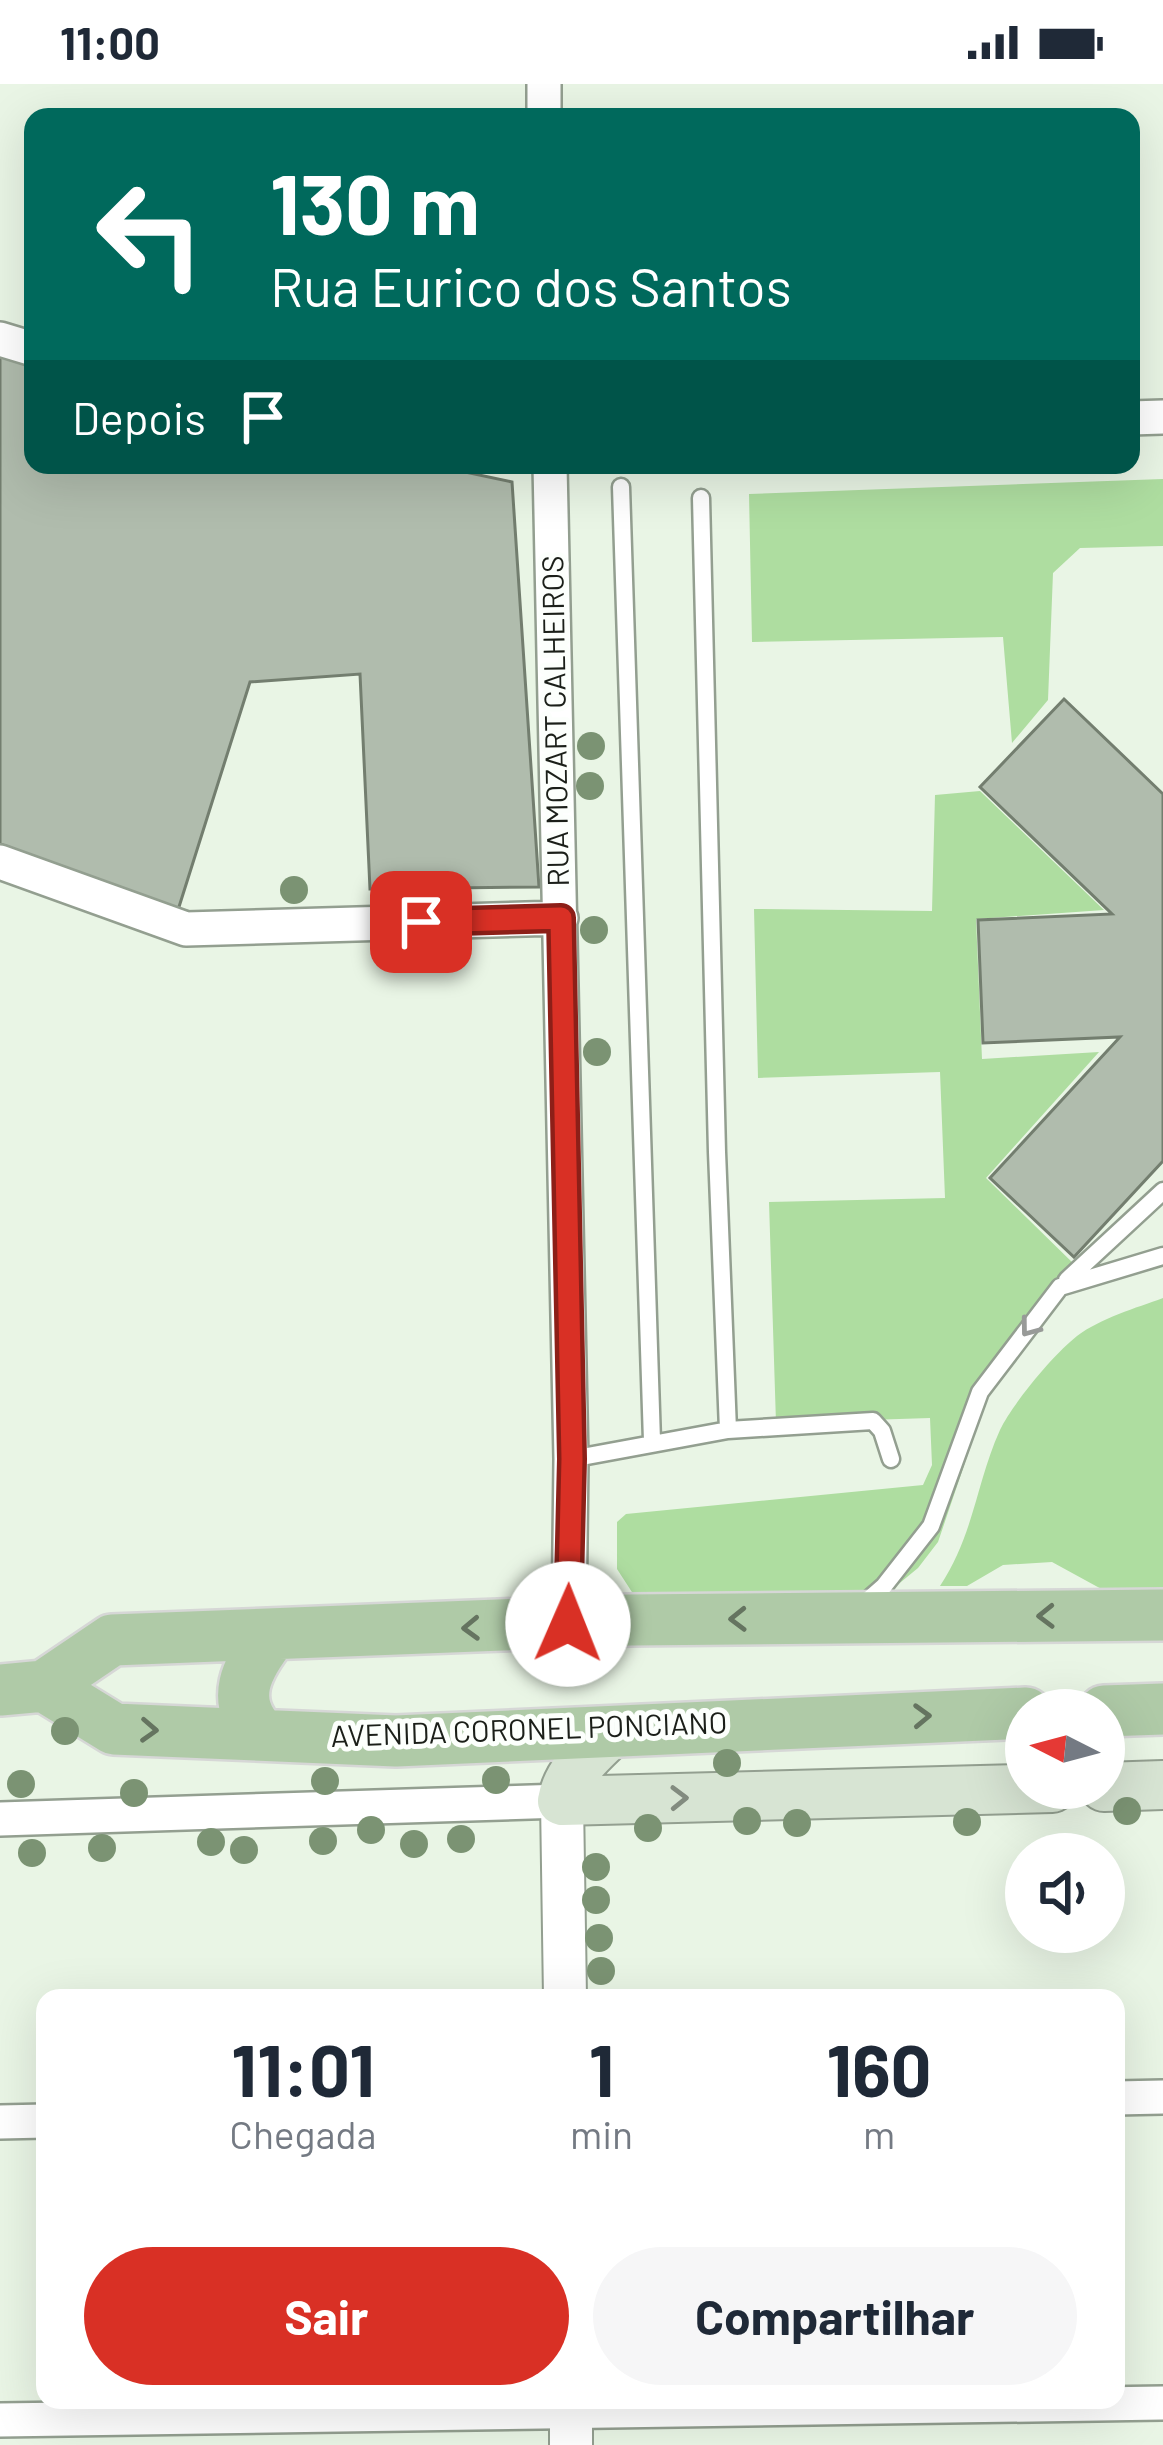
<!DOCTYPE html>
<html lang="pt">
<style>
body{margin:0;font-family:Barlow,sans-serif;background:#f6f6f7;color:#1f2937;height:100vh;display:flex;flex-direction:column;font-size:45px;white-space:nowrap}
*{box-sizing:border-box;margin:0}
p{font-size:39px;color:#747a83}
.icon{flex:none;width:66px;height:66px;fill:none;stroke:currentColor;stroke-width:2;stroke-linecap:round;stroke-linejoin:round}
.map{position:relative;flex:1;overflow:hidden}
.side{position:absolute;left:36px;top:1905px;width:1089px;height:420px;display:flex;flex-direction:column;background:#fff;border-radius:24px;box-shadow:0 12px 48px #0002}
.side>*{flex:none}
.top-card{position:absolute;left:24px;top:24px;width:1116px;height:366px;border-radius:24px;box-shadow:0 12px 48px #0002;background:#00695c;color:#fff;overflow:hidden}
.needle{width:78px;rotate:276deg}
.buttons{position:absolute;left:1005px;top:1605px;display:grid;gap:24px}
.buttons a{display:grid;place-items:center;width:120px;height:120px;border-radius:50%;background:#fff;box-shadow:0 12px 48px #0002;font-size:60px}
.pin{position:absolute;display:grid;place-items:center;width:102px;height:102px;color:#fff;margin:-51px;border-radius:24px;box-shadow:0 6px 18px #0006}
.me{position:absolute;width:132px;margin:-66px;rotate:1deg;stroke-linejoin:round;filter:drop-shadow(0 0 9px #0008)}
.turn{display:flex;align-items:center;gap:42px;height:252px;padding:0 48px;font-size:54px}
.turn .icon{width:156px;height:156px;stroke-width:2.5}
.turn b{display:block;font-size:84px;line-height:102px}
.then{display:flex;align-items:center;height:114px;padding:0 48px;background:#0003;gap:24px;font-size:45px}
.eta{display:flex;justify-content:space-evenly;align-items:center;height:204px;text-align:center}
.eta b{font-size:72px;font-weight:700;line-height:84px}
.button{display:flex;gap:24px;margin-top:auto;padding:24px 48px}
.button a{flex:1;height:138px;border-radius:72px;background:#d93025;color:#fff;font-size:48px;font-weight:700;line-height:138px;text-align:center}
.button a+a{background:#f6f6f7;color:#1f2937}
.status{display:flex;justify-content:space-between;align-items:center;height:84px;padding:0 60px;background:#fff;direction:ltr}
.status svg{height:33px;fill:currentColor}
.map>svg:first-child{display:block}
.green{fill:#aedda0}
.building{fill:#b0bcad;stroke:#737e6f;stroke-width:3}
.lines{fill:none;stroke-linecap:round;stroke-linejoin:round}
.service-casing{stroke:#939f90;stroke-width:21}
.minor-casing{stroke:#939f90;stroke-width:38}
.tertiary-casing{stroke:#939f90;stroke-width:46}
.secondary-casing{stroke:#939f90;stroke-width:52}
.primary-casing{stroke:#d6d7d6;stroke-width:56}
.service{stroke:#fff;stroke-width:16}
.minor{stroke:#fff;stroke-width:33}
.tertiary{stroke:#fff;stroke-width:42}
.secondary{stroke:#d7e4d3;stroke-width:48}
.primary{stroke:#afcaa7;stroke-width:51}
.tree{fill:#7b9373}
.oneway{stroke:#989a98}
.oneway2{stroke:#657460}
.oneway3{stroke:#828b7f}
.route-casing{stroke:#8d1f18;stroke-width:30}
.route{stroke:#d93025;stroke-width:21}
.labels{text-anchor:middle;stroke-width:10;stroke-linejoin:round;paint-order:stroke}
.street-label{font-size:30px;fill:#1b1f19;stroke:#fcfffc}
</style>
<div class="status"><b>11:00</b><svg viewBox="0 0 49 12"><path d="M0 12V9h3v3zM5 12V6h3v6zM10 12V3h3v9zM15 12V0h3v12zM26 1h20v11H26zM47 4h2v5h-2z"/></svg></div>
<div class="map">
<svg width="1163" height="2361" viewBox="0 0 1163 2361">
<rect width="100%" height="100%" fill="#e9f5e5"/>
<path class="green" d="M1163,395V462L1080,464L1053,489L1048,616L1012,659L1003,553L752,558L749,410Z
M980,707L1104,826L976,835L982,975L1099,968L986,1094L1077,1183L986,1317L938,1458L918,1484L890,1507L641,1522L617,1485V1438L626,1430L923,1401L932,1381L930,1334L776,1339L769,1118L945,1114L940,988L758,994L754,825L932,827L935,711Z
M1163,1214V1518L1127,1519L1052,1478L1003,1481L967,1502H940C974,1451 976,1399 1000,1346C1013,1319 1054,1270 1077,1252C1101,1234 1136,1224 1163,1214Z"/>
<path class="building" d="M0,261L33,270V381H432L512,398L539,803L370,805L360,590L250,598L178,826L0,760Z
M1064,615L1163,710V1077L1074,1173L990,1094L1120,953L983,959L978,836L1112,830L980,703Z"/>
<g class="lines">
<g class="service-casing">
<path id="service" d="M621,403L652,1357
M701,414L717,1068L728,1346
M1067,1196L1163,1107
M571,1375L728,1346L873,1337L882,1347L891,1375
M860,1523L884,1502L931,1442L980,1308L1060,1203L1163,1172"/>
</g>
<g class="minor-casing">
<path id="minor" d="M544,0V33
M0,255L33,265
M1131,334L1163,333
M550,381L571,1375L569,1541
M0,778L186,845L561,834
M0,1735L562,1717
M1116,2014L1163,2013
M0,2038L45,2037
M0,2336L1163,2319"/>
</g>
<g class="tertiary-casing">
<path id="tertiary" d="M562,1717L565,1914
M571,2316V2361"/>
</g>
<g class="secondary-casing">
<path id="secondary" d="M614,1646C594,1666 567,1687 562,1717L1052,1704
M1104,1703L1163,1701"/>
</g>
<g class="primary-casing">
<path id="primary" d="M44,1602L114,1645L396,1657L1026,1629
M0,1606L44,1602L112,1556L630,1536L1163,1531
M1104,1627L1163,1625
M262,1651C228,1616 247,1583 272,1551"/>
</g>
<use href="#service" class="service"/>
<use href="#minor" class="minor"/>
<use href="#tertiary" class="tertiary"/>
<use href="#secondary" class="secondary"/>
<use href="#primary" class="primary"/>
</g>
<g class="tree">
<circle cx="591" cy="662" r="14"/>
<circle cx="590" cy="702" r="14"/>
<circle cx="294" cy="806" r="14"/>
<circle cx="594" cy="846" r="14"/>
<circle cx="597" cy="968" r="14"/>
<circle cx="65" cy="1647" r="14"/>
<circle cx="727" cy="1679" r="14"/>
<circle cx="496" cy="1696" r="14"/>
<circle cx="325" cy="1697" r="14"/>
<circle cx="21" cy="1700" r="14"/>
<circle cx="134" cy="1709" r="14"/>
<circle cx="1127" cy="1727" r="14"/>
<circle cx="747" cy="1737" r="14"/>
<circle cx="967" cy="1738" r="14"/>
<circle cx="797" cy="1739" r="14"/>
<circle cx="648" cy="1744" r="14"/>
<circle cx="371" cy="1746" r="14"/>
<circle cx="461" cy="1755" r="14"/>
<circle cx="323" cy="1757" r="14"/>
<circle cx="211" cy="1758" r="14"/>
<circle cx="414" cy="1760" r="14"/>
<circle cx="102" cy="1764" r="14"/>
<circle cx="244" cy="1766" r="14"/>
<circle cx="32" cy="1769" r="14"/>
<circle cx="596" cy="1783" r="14"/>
<circle cx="596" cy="1816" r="14"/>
<circle cx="599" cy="1854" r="14"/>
<circle cx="601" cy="1887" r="14"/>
</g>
<defs><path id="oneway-chevron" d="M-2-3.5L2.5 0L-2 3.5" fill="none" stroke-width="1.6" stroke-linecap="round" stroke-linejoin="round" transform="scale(3)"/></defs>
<use class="oneway" href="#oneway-chevron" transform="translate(1029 1244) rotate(127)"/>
<g class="oneway2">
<use href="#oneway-chevron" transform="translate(1046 1532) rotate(179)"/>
<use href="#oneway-chevron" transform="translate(738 1535) rotate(179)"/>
<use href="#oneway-chevron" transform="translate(471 1544) rotate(178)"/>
<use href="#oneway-chevron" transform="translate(922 1632) rotate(-2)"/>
<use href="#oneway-chevron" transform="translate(149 1646) rotate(3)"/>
</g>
<use class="oneway3" href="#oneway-chevron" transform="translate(679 1714) rotate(-1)"/>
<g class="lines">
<g class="route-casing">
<path id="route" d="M421,838L561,834L572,1375L568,1540"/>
</g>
<use href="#route" class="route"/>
</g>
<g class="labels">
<g class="street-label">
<text transform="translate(556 637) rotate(-91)" y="10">RUA MOZART CALHEIROS</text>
<text transform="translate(529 1646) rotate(-2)" y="10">AVENIDA CORONEL PONCIANO</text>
</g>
</g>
</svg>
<div class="buttons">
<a><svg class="needle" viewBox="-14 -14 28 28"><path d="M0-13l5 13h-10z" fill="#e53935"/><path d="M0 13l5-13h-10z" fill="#747a83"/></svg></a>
<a><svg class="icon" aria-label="sound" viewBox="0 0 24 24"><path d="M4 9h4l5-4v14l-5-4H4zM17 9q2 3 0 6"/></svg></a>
</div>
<div class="pin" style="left:421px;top:838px;background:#d93025"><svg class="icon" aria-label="arrive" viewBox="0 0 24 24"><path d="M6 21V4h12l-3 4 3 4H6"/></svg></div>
<svg class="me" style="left:568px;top:1540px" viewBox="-20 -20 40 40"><circle r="19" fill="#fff"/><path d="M0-13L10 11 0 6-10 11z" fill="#d93025"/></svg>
<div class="top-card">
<div class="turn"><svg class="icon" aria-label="left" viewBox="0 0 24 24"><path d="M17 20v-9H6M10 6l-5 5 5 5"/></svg><div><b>130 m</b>Rua Eurico dos Santos</div></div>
<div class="then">Depois<svg class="icon" aria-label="arrive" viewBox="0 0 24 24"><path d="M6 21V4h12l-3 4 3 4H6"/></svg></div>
</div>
<section class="side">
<div class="eta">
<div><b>11:01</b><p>Chegada</p></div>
<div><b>1</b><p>min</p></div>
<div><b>160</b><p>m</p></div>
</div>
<div class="button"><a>Sair</a><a>Compartilhar</a></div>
</section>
</div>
